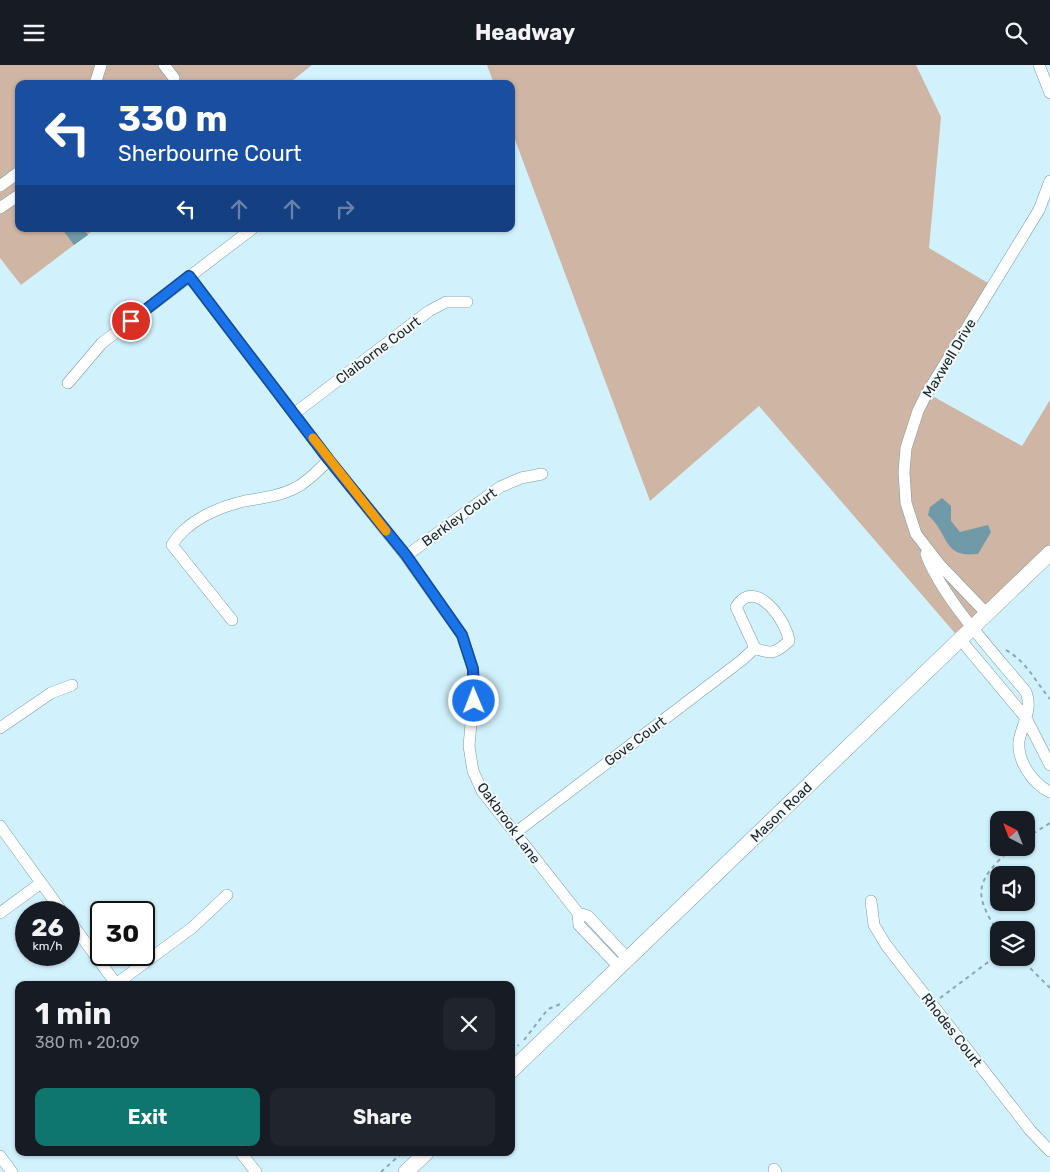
<!DOCTYPE html>
<meta charset="utf-8">
<style>
body{margin:0;font-family:Rubik,sans-serif;background:#20242c;color:#f1f3f6;height:100vh;display:flex;flex-direction:column;font-size:19px;white-space:nowrap}
*{box-sizing:border-box;margin:0}
p{font-size:16px;color:#9ea1a6}
.icon{flex:none;width:28px;height:28px;fill:none;stroke:currentColor;stroke-width:2;stroke-linecap:round;stroke-linejoin:round}
.map{position:relative;flex:1;overflow:hidden}
.side{position:absolute;left:15px;top:916px;width:500px;height:175px;display:flex;flex-direction:column;background:#171b24;border-radius:10px;box-shadow:0 1px 4px #0004}
.side>*{flex:none}
.top-card{position:absolute;left:15px;top:15px;width:500px;height:152px;border-radius:10px;box-shadow:0 1px 4px #0004;background:#1a4fa0;color:#fff;overflow:hidden}
.needle{width:32px;rotate:318deg}
.tools{position:absolute;left:990px;top:746px;display:grid;gap:10px}
.tools a{display:grid;place-items:center;width:45px;height:45px;border-radius:10px;background:#171b24;box-shadow:0 1px 4px #0004;font-size:25px}
.speed{position:absolute;left:15px;top:836px;display:flex;gap:10px;font-size:25px;font-weight:700;text-align:center}
.speed>*{display:grid;place-content:center;width:65px;height:65px;border-radius:50%;background:#171b24;box-shadow:0 1px 4px #0004;line-height:1}
.speed small{font-size:12px;font-weight:400}
.speed .limit{border:2px solid #111;border-radius:8px;background:#fff;color:#111}
.pin{position:absolute;display:grid;place-items:center;width:42px;height:42px;color:#fff;margin:-21px;border:2px solid #fff;border-radius:50%;box-shadow:0 1px 5px #0007}
.me{position:absolute;width:55px;margin:-28px;rotate:359deg;stroke-linejoin:round;filter:drop-shadow(0 0 4px #0008)}
.turn{display:flex;align-items:center;gap:18px;height:105px;padding:0 20px;font-size:22px}
.turn .icon{width:65px;height:65px;stroke-width:2.5}
.turn b{display:block;font-size:35px;line-height:42px}
.lanes{display:flex;align-items:center;height:48px;padding:0 20px;background:#0003;justify-content:center;gap:25px;direction:ltr}
.lanes .off{opacity:.35}
.round{display:grid;place-items:center;flex:none;width:52px;height:52px;border-radius:10px;background:#20242c}
.summary{display:flex;align-items:center;justify-content:space-between;height:85px;padding:0 20px}
h1{font-size:30px;font-weight:700;line-height:38px}
.cta{display:flex;gap:10px;margin-top:auto;padding:10px 20px}
.cta a{flex:1;height:58px;border-radius:10px;background:#0f766e;color:#fff;font-size:20px;font-weight:700;line-height:58px;text-align:center}
.cta a+a{background:#20242c;color:#f1f3f6}
header{display:flex;justify-content:space-between;align-items:center;height:65px;padding:0 20px;background:#171b24;font-size:22px;font-weight:700}
.map>svg:first-child{display:block}
.green{fill:#ceb5a4}
.water{fill:#709aa7}
.lines{fill:none;stroke-linecap:round;stroke-linejoin:round}
.minor-casing{stroke:#7b9aa3;stroke-width:12}
.major-casing{stroke:#7b9aa3;stroke-width:16}
.path{stroke:#8da6af;stroke-width:2;stroke-dasharray:4 4;stroke-linecap:butt}
.minor{stroke:#fff;stroke-width:11}
.major{stroke:#fff;stroke-width:15}
.route-casing{stroke:#114b97;stroke-width:12}
.route{stroke:#1a73e8;stroke-width:9}
.slow{stroke:#f59e0b;stroke-width:9}
.labels{text-anchor:middle;stroke-width:4;stroke-linejoin:round;paint-order:stroke}
.street-label{font-size:14px;fill:#172327;stroke:#f3fafc}
</style>
<header><svg class="icon" aria-label="menu" viewBox="0 0 24 24"><path d="M4 6h16M4 12h16M4 18h16"/></svg>Headway<svg class="icon" aria-label="search" viewBox="0 0 24 24"><circle cx="10" cy="10" r="6"/><path d="M15 15l6 6"/></svg></header>
<div class="map">
<svg width="1050" height="1107" viewBox="0 0 1050 1107">
<rect width="100%" height="100%" fill="#d1f2fd"/>
<path class="green" d="M0,0H312L288,19H19V164H95L21,220L0,193Z
M487,0H916L941,52L929,183L993,221L927,328L1022,381L1050,335V488L960,574L759,341L650,436L511,64V19H494Z"/>
<path class="water" d="M62,164H83L88,170L74,180Z
M942,433L951,441V456L960,467L988,460L991,467L978,489C942,493 950,470 928,450L930,442Z"/>
<g class="lines">
<g class="minor-casing">
<path id="minor" d="M164,0L174,13
M1039,0L1050,28
M95,19L101,0
M0,121L19,107
M0,143L19,130
M189,211L329,395L406,491L462,570L473,604L474,625L469,681L473,706L482,726L578,848L579,860L619,902
M68,318L102,278L252,164
M295,348L429,246L446,237H467
M926,489C942,533 995,589 1026,627C1033,645 1022,659 1019,676C1017,696 1033,719 1050,727
M406,491L500,422L521,413L542,409
M987,549L940,500L916,469L906,438L904,407L906,383L918,346L927,328L1039,145L1050,116
M232,555L172,480C186,456 218,442 245,436C262,433 281,431 297,422C309,416 319,404 329,395
M960,574L1026,653L1050,700
M0,663L51,628L72,620
M0,761L63,848
M515,768L742,595L755,583C771,590 776,588 789,576C787,557 755,510 736,542L755,583
M871,836L874,860L886,880L1030,1065L1050,1086
M0,848L41,818
M578,848L588,851L628,894
M69,855L117,920
M116,919L193,862L227,830
M241,1088L256,1107
M0,1091L12,1107
M774,1104L776,1107"/>
</g>
<g class="major-casing">
<path id="major" d="M511,1006L1050,488
M406,1107L426,1088"/>
</g>
<path class="path" d="M1006,585C1027,597 1035,616 1050,634
M1026,773L1050,758
M999,868C970,826 978,814 1013,782
M1019,892L1050,923
M940,933L999,889
M524,975L548,944L563,938
M511,985L519,980
M381,1107L402,1088"/>
<use href="#minor" class="minor"/>
<use href="#major" class="major"/>
</g>
<g class="lines">
<g class="route-casing">
<path id="route" d="M131,256L189,211L329,395L406,490L462,570L473,604L474,636"/>
</g>
<use href="#route" class="route"/>
<path class="slow" d="M313,373L386,466"/>
</g>
<g class="labels">
<g class="street-label">
<text transform="translate(378 285) rotate(-37)" y="5">Claiborne Court</text>
<text transform="translate(949 293) rotate(-59)" y="5">Maxwell Drive</text>
<text transform="translate(459 452) rotate(-36)" y="5">Berkley Court</text>
<text transform="translate(635 676) rotate(-37)" y="5">Gove Court</text>
<text transform="translate(781 747) rotate(-44)" y="5">Mason Road</text>
<text transform="translate(509 758) rotate(54)" y="5">Oakbrook Lane</text>
<text transform="translate(952 965) rotate(52)" y="5">Rhodes Court</text>
</g>
</g>
</svg>
<div class="tools">
<a><svg class="needle" viewBox="-14 -14 28 28"><path d="M0-13l5 13h-10z" fill="#e53935"/><path d="M0 13l5-13h-10z" fill="#9ea1a6"/></svg></a>
<a><svg class="icon" aria-label="sound" viewBox="0 0 24 24"><path d="M4 9h4l5-4v14l-5-4H4zM17 9q2 3 0 6"/></svg></a>
<a><svg class="icon" aria-label="layers" viewBox="0 0 24 24"><path d="M12 4l9 5-9 5-9-5zM3 14l9 5 9-5"/></svg></a>
</div>
<div class="speed"><div>26<small>km/h</small></div><div class="limit">30</div></div>
<div class="pin" style="left:131px;top:256px;background:#d93025"><svg class="icon" aria-label="arrive" viewBox="0 0 24 24"><path d="M6 21V4h12l-3 4 3 4H6"/></svg></div>
<svg class="me" style="left:474px;top:636px" viewBox="-20 -20 40 40"><circle r="17" fill="#1a73e8" stroke="#fff" stroke-width="3"/><path d="M0-11L8 9 0 5-8 9z" fill="#fff"/></svg>
<div class="top-card">
<div class="turn"><svg class="icon" aria-label="left" viewBox="0 0 24 24"><path d="M17 20v-9H6M10 6l-5 5 5 5"/></svg><div><b>330 m</b>Sherbourne Court</div></div>
<div class="lanes"><svg class="icon" aria-label="left" viewBox="0 0 24 24"><path d="M17 20v-9H6M10 6l-5 5 5 5"/></svg><svg class="icon off" aria-label="ahead" viewBox="0 0 24 24"><path d="M12 20V5M6 11l6-6 6 6"/></svg><svg class="icon off" aria-label="ahead" viewBox="0 0 24 24"><path d="M12 20V5M6 11l6-6 6 6"/></svg><svg class="icon off" aria-label="right" viewBox="0 0 24 24"><path d="M7 20v-9h11M14 6l5 5-5 5"/></svg></div>
</div>
<section class="side">
<div class="summary"><div><h1>1 min</h1><p>380 m · 20:09</p></div><a class="round"><svg class="icon" aria-label="close" viewBox="0 0 24 24"><path d="M6 6l12 12M18 6L6 18"/></svg></a></div>
<div class="cta"><a>Exit</a><a>Share</a></div>
</section>
</div>
